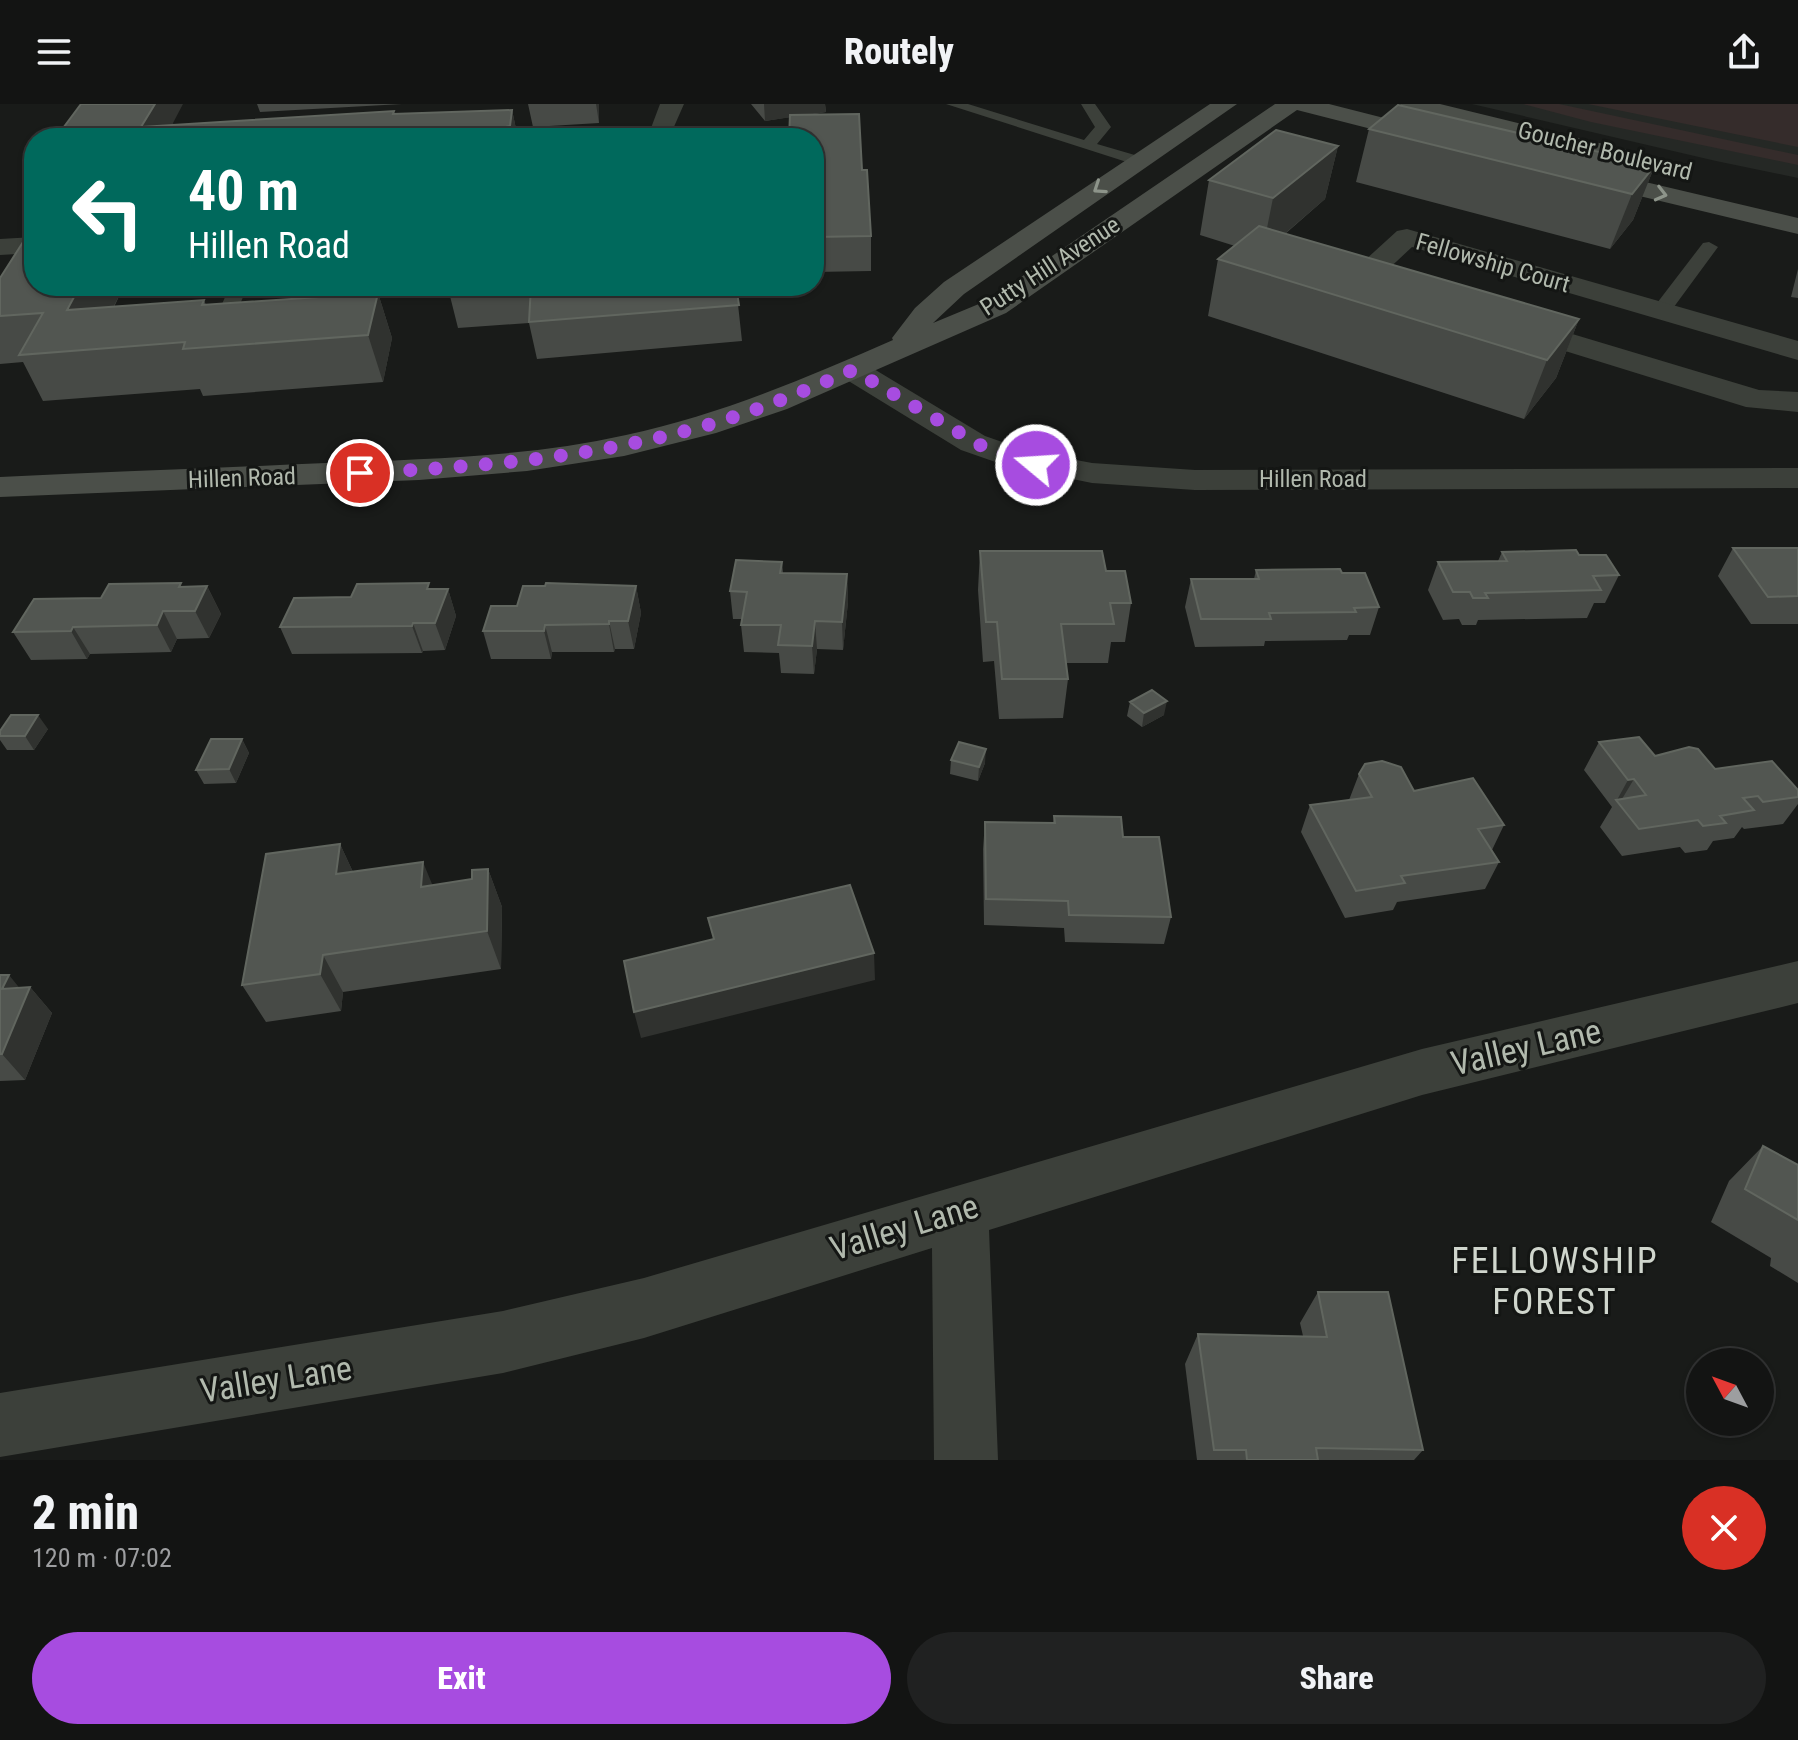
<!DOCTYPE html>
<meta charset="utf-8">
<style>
body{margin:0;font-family:"Roboto Condensed",sans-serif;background:#202121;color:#f1f3f6;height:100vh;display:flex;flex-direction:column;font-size:30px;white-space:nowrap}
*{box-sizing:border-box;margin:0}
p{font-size:26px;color:#9d9ea0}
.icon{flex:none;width:44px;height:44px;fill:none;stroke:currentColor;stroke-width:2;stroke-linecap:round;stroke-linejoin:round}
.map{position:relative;height:1356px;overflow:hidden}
.sheet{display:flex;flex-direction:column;background:#131413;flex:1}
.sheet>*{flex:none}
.guide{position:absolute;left:24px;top:24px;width:800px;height:168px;border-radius:32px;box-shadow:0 2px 6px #0004,0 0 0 2px #323333;background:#00695c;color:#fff;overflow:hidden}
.needle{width:52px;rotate:311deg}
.controls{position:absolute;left:1686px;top:1244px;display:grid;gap:16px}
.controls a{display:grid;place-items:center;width:88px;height:88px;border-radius:50%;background:#131413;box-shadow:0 2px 6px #0004,0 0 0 2px #323333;font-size:40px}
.pin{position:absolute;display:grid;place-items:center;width:68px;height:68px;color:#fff;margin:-34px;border:4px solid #fff;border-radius:50%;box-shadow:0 2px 8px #0007}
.me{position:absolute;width:88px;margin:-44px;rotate:288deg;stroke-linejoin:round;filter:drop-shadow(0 0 6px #0008)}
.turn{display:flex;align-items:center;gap:28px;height:168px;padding:0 32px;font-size:36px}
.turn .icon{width:104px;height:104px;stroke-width:2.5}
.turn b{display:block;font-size:56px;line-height:68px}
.round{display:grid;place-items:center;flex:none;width:84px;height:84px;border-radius:42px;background:#202121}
.summary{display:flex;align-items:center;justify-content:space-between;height:136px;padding:0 32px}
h1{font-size:48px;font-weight:800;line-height:60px}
.button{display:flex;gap:16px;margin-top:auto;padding:16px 32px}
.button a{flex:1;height:92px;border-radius:48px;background:#a74ce0;color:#fff;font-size:32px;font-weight:800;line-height:92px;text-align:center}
.button a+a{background:#202121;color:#f1f3f6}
header{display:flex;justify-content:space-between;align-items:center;height:104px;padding:0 32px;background:#131413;font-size:36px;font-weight:800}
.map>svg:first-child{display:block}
.built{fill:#252825}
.green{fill:#352c2b}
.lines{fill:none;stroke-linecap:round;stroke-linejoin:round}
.lane{fill:#3c403a;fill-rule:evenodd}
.street{fill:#3c403a;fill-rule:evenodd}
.secondary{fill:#4b4f49;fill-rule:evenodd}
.wall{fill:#474a46}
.shaded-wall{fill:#30322f}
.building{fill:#525651;stroke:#61665f;stroke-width:2}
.oneway{stroke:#8d948a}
.route{stroke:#a74ce0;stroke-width:14;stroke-dasharray:0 25.2}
.labels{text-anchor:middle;stroke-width:6;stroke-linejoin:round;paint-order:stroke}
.far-street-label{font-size:24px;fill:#b1b9ad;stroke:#141614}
.near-street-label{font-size:34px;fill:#b1b9ad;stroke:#141614}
.near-neighbourhood-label{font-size:36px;letter-spacing:2px;fill:#d0d6cd;stroke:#141614}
</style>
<header><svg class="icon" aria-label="menu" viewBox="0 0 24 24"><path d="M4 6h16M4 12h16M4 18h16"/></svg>Routely<svg class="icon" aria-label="share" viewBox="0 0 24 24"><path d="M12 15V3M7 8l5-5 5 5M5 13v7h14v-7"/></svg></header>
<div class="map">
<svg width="1798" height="1356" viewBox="0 0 1798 1356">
<rect width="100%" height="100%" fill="#191b19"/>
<path class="built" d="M1472,0H1798V74L1716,57Z"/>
<path class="green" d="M1523,0H1559L1798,51V61L1591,18Z
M1588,0H1798V43Z"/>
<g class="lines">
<path class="lane" d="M946,0H968L1084,36L1095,23L1081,0H1095L1111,23L1097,40L1145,54L1147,57L1145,60H1133Z
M1709,138L1718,143L1668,211H1654L1652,207L1654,203L1703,139Z
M230,182H248L236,209L227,215L218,209Z
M347,182H365L359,204H345L343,200Z"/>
<path class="street" d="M660,0H684L669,34H643L651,24Z
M1407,125L1798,237V256L1412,143L1382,171L1403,178L1407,184L1403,190C1388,194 1357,187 1348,174L1352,168L1397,127Z
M34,133V149L0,151V135Z
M1512,212L1759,286L1798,288V308L1746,303L1501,227L1497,221L1501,215Z
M853,257L864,259L985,332L1028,347L1092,359L1195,366L1798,364V384L1195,386L1092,379L1004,361L961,346L842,273L837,266L842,259Z
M1798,857V899L1422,991L989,1126L998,1356H934L932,1144L644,1234L503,1269L0,1353V1289L503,1207L644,1174L1422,945Z"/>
<path class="secondary" d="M1210,0H1237L964,190L933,219L986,197L1275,0H1329L1443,29L1446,34L1443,39L1434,41L1297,6L1006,209L787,305L716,329L624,352L527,367L419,376L0,393V373C109,368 217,364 326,359C426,355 528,353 626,331C720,311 806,274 893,236L892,234L915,204L944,178Z
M1400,0H1440L1648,51L1651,56L1648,61L1639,63L1404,5Z
M1586,64L1798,114V130L1577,77L1573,72L1577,67Z"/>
</g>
<path class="wall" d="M257,0H402L260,8Z
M528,0H599V19L533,23Z
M751,0H825L826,8L808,11L862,66L871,132V167L814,168V34L790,13L765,17Z
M512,6L518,34H64L61,27L173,19V21L394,7V10Z
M1369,25L1655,61L1633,116L1610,145L1356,78Z
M1338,42L1325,95L1285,130L1579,215L1556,274L1524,315L1208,212L1218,155L1235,142L1200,131L1209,76Z
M1798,165V194L1791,193Z
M0,174L124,182L114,203L204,196L206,201L378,189L392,234L383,278L203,292L200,285L43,297L23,258L0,260Z
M450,182H736L742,237L537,255L529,219L458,224L449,188Z
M1733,444H1798V520H1751L1718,472Z
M980,447L1106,467L1131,499L1125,538H1111L1108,559H1066L1068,575L1063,614L999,615L994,557L983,558L978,486Z
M1502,448L1579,451L1619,471L1605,499H1594L1587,514L1478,516L1476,521H1462L1459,515L1443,516L1428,486L1438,458L1498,457Z
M782,458L783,469L847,470L848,498L843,546L817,545L814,570L781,569L779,549L744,548L741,521L742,515H733L730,487Z
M1256,466L1342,469L1379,503L1370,531H1349L1347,536L1265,537L1264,542L1195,543L1185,503L1191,475H1254Z
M207,482L221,510L209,534L177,535L171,548L90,550L87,555L31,556L13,528L183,483Z
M636,482L641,509L634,545H615L614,548H552L551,555H491L483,527L517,502Z
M430,485H448L456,512L445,546L423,547L422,549L292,550L280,523L351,493Z
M1130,598L1164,611L1142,623L1127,612Z
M48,625L34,646H7L0,636V627Z
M242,635L249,649L236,679L204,680L196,666Z
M1599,638L1715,665L1798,686V700L1783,720L1744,725L1742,723L1734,734L1713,737L1707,746L1685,749L1680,743L1622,752L1600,723L1612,703L1584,666Z
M951,656L985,659L978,677L950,670Z
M1359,670L1414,687L1504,721L1492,746L1499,758L1485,785L1397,798L1393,806L1345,814L1301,728L1310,701L1349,696Z
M1054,712L1123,733L1171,813L1164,840L1065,838L1064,824L984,821L983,745L985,718L1053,719Z
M340,740L353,768L432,781L472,775L488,765L502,803L501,865L343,888L341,907L266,918L242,881Z
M0,871L19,884L30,883L52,909L25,976L0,977Z
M1763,1042L1798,1061V1179L1770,1162L1771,1154L1711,1118L1729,1077Z
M1318,1188L1423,1346L1414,1356H1197L1185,1260L1198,1230L1303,1232L1300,1219Z"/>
<path class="shaded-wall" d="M155,0H183L173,19L177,30L141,23Z
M596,0H599V19Z
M764,0H825L826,8L765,17Z
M512,6L518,34H513L510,22Z
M1338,42L1325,95L1262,149L1273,94Z
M1655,61L1633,116L1610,145L1632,90Z
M80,182H124L92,245L67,206Z
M378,189L392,234L383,278L368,231Z
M1579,215L1556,274L1524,315L1547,256Z
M847,470L848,498L843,546L842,518Z
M207,482L221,510L209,534L195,507Z
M636,482L641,509L634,545L628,517Z
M448,485L456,512L445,546L435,519Z
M163,507L177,535L171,548L157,521Z
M609,517L615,545L614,548L609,520Z
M815,517L817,545L814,570L812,542Z
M413,519L423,547L422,549L412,522Z
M545,521L552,548L551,555L544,527Z
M73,523L90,550L87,555L71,527Z
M1167,597L1164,611L1142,623L1144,609Z
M38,611L48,625L34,646L25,632Z
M242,635L249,649L236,679L229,665Z
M986,645L985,659L978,677L979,663Z
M1634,675L1619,700L1617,696L1628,676Z
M340,740L358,779L336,770Z
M423,758L439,797L421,783Z
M488,765L502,803L501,865L487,827Z
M874,849L875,876L641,934L634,908Z
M323,851L343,888L341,907L320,870Z
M9,871L26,892L30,883L52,909L25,976L2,950V885Z"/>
<path class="building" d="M81,0H155L141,23L394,7L393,10L512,6L510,22L505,23L504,33L126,34L132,23L61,27Z
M1398,1L1655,61L1632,90L1369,25Z
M859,10L862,66H867L871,132L814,133V34H789L790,11Z
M1276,26L1338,42L1273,94L1209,76Z
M1259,122L1579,215L1547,256L1218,155Z
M25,135H34V182H80L67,206L204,196L202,201L378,189L368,231L183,245L185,238L19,251L43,209L0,212V174Z
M450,182H530L449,188Z
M531,182H736L739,201L529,218Z
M1733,444H1798V492L1768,493Z
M1576,446L1579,451H1606L1619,471L1593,472L1601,486L1485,489L1488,494H1473L1470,488H1453L1438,458L1507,457L1502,448Z
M980,447H1102L1106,467H1125L1131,499H1110L1114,520H1061L1068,575H1002L997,518H986Z
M736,456L782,458L780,469L847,470L842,518L815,517L812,542L778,541L781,521H741L747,488L730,487Z
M1340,465L1342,469H1365L1379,503L1354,504L1356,508L1269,509L1271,515H1201L1191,475H1259L1256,466Z
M181,479L179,483L207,482L195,507H163L157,521L73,523L71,527L13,528L34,495L101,494L109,480Z
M429,479L427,485H448L435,519H413L412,522L280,523L294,494L351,493L357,480Z
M546,479L636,482L628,517H609V520L545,521L544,527H483L491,502H517L523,482H545Z
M1152,586L1167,597L1144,609L1130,598Z
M11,611H38L25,632H0V627Z
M1639,633L1655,652L1689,643L1698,645L1715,665L1772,657L1798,686V693L1763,698L1758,692L1743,694L1754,706L1720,712L1726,719L1703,722L1698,716L1639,725L1616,696L1646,691L1634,675L1628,676L1599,638Z
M211,635H242L229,665L196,666Z
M959,638L986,645L979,663L951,656Z
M1382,657L1401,663L1414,687L1473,674L1504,721L1478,725L1499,758L1401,772L1405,779L1356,787L1310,701L1372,693L1359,670L1365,660Z
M1054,712L1121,713L1123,733H1159L1171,813L1069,811L1068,797L986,795L985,718L1055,719Z
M340,740L336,770L423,758L421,783L472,775V766L488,765L487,827L323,851L320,870L242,881L266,750Z
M850,781L874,849L634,908L624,857L714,835L708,814Z
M0,871H9L2,885L30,883L2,950H0Z
M1763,1042L1798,1061V1116L1745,1085Z
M1318,1188H1388L1423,1346L1316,1344L1318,1356H1247L1246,1346H1214L1198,1230L1327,1233Z"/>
<defs><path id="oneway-chevron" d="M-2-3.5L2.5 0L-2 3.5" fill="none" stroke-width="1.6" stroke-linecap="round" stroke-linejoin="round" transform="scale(2)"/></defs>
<g class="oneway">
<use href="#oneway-chevron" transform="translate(1099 84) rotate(146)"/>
<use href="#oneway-chevron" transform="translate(1661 90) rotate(14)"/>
</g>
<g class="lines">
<path class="route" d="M360,369C476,363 592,354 704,322C755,308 804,287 853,266L987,345L1036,361"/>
</g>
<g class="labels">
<g class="far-street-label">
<text transform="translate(1605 47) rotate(14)" y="8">Goucher Boulevard</text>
<text transform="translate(1493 159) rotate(16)" y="8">Fellowship Court</text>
<text transform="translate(1050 162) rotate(-33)" y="8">Putty Hill Avenue</text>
<text transform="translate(242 374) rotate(-2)" y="8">Hillen Road</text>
<text x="1313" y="383">Hillen Road</text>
</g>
<g class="near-street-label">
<text transform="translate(1526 943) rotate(-13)" y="12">Valley Lane</text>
<text transform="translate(904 1123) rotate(-17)" y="12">Valley Lane</text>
<text transform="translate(276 1275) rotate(-9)" y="12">Valley Lane</text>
</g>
<g class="near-neighbourhood-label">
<text x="1555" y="1169">FELLOWSHIP<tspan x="1555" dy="41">FOREST</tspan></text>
</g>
</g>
</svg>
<div class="controls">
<a><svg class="needle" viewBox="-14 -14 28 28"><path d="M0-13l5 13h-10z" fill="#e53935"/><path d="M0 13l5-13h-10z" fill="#9d9ea0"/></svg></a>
</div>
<div class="pin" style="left:360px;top:369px;background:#d93025"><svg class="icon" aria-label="arrive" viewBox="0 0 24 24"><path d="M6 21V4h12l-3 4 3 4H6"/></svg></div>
<svg class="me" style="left:1036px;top:361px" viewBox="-20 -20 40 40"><circle r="17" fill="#a74ce0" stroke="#fff" stroke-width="3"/><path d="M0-11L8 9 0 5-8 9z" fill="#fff"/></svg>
<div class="guide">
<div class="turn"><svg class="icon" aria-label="left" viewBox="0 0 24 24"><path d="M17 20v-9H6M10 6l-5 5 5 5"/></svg><div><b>40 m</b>Hillen Road</div></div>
</div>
</div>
<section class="sheet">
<div class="summary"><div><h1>2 min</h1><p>120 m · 07:02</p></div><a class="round" style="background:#d93025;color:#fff"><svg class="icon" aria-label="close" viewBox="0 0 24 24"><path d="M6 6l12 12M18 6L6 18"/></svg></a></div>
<div class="button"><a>Exit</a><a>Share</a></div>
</section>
